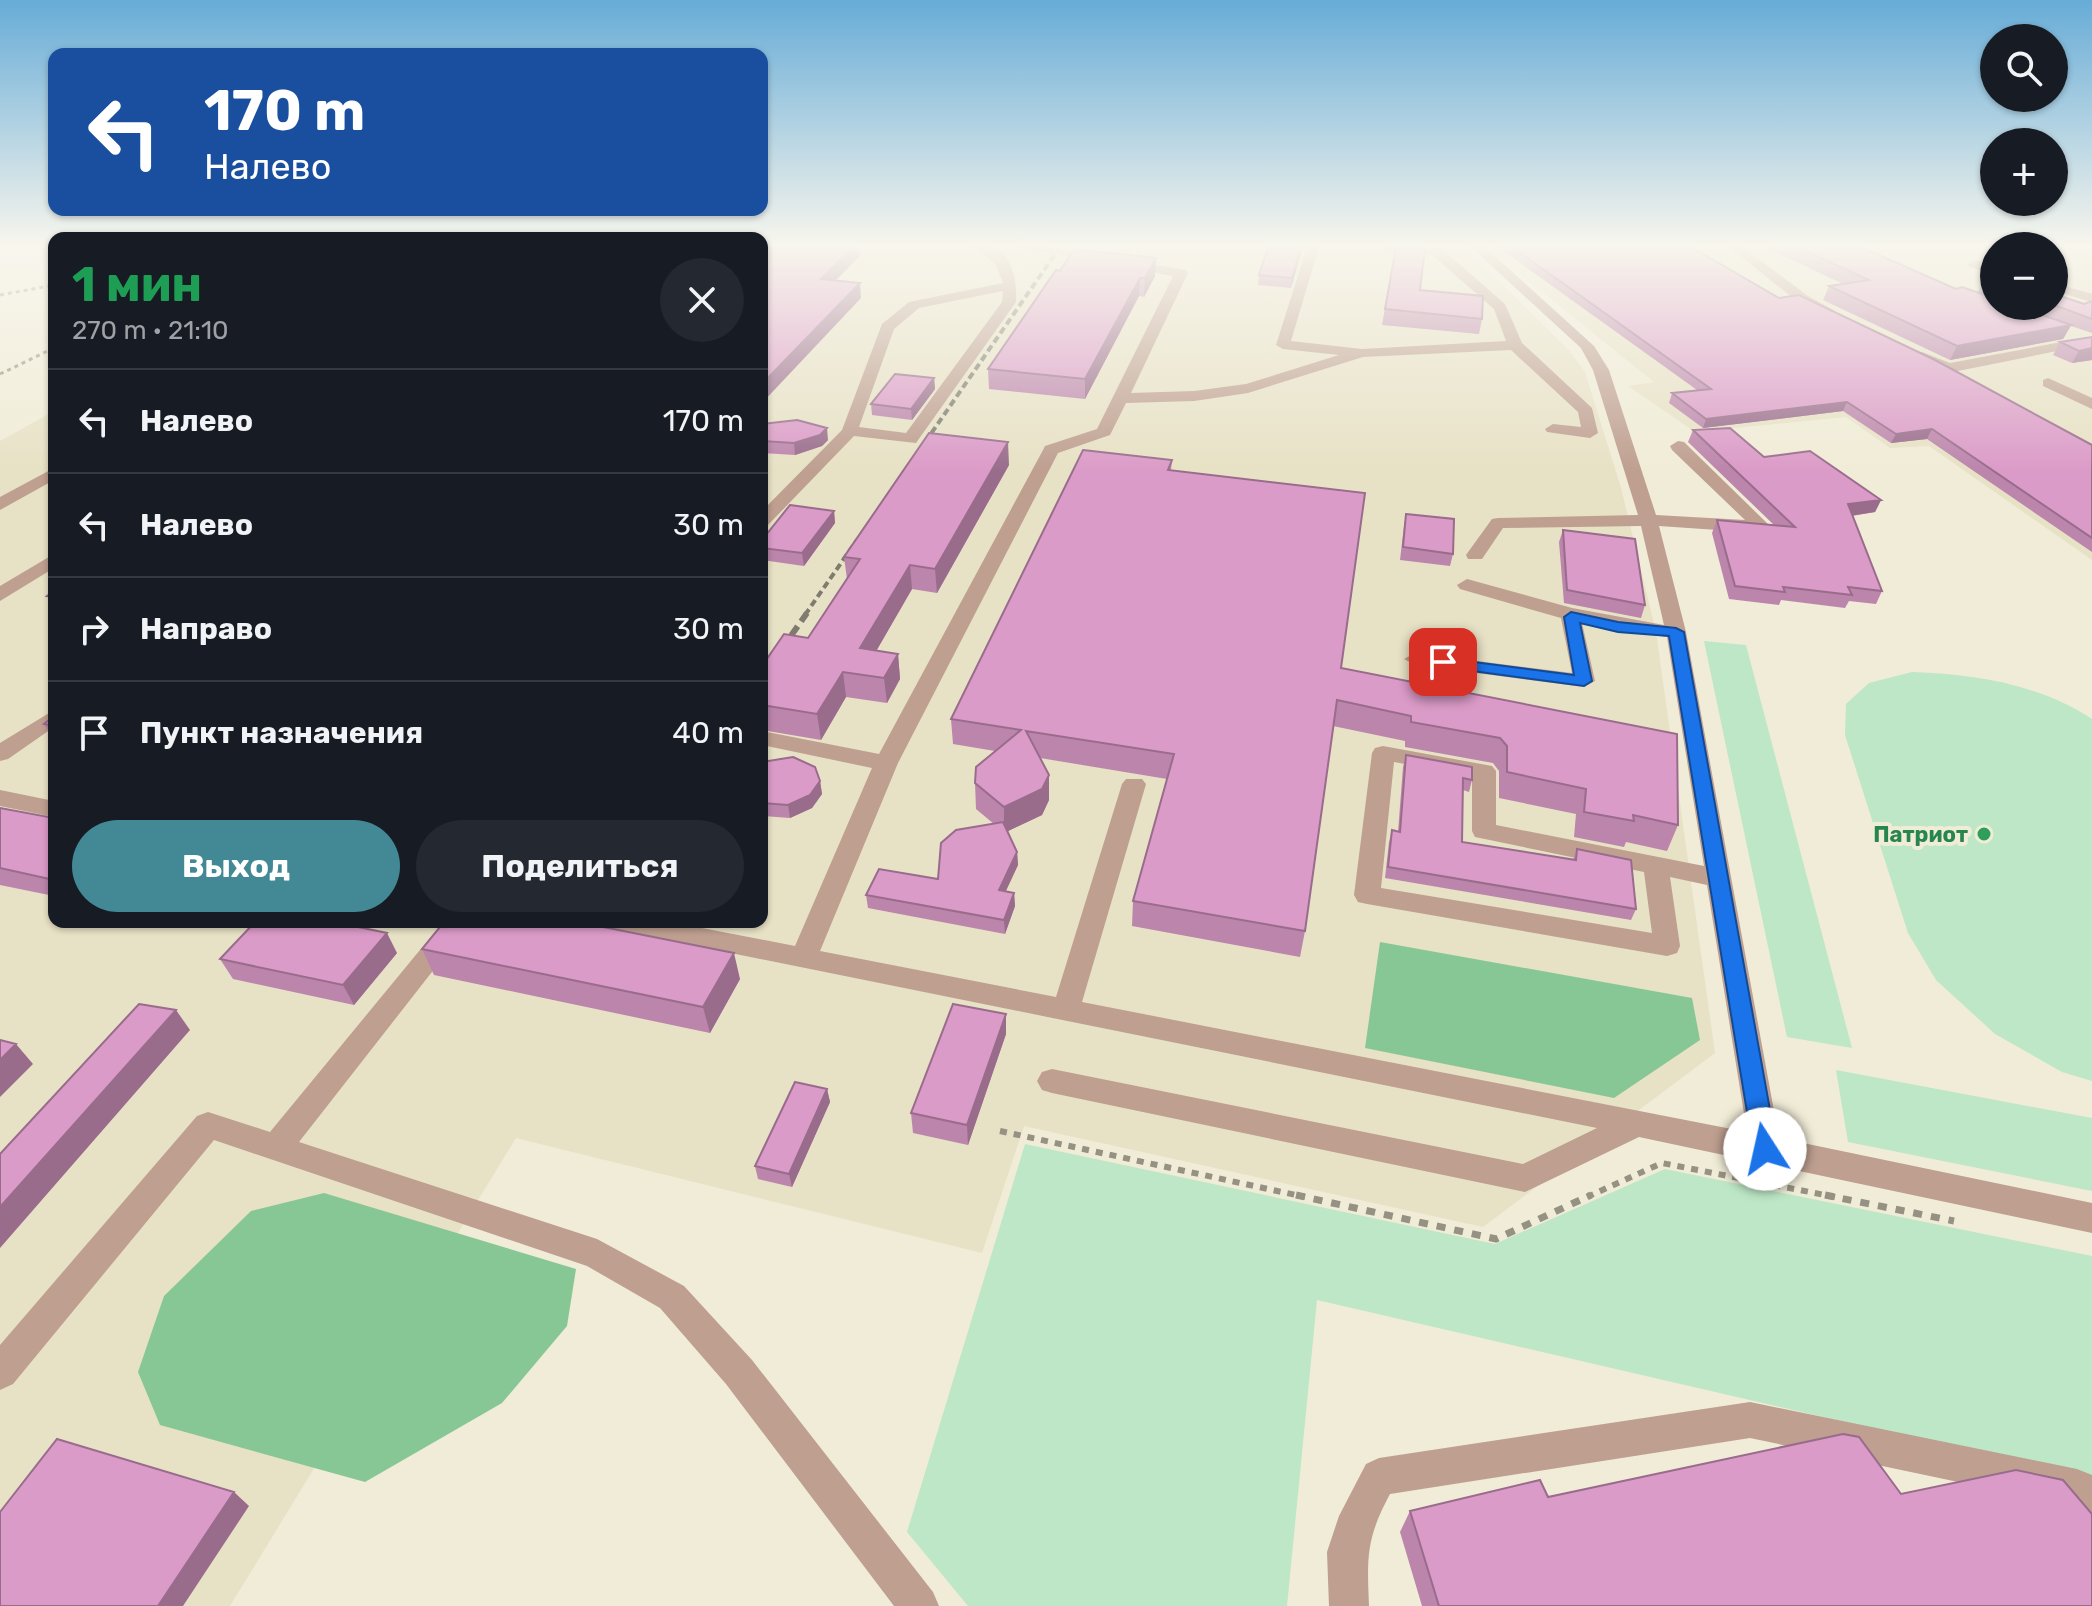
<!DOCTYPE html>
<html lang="ru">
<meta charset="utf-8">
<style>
body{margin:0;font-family:Rubik,sans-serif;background:#242831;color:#f1f3f6;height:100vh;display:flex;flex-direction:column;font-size:30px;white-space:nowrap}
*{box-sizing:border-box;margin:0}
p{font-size:26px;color:#9ea1a6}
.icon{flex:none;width:44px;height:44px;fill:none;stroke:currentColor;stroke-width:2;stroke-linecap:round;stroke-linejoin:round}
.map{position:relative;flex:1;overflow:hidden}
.panel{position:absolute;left:48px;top:232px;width:720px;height:696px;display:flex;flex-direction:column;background:#171b24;border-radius:16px;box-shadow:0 2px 6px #0004}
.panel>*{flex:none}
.top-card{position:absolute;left:48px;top:48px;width:720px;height:168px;border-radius:16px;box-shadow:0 2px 6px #0004;background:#1a4fa0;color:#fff;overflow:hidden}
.controls{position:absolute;left:1980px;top:24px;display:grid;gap:16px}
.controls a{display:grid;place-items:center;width:88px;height:88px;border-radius:50%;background:#171b24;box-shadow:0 2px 6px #0004;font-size:40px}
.pin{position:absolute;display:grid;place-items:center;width:68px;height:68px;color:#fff;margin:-34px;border-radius:16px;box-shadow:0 4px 12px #0006}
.me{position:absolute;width:88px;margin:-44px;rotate:350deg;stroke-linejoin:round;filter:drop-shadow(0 0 6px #0008)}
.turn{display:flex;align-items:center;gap:28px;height:168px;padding:0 24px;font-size:36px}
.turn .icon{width:104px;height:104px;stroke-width:2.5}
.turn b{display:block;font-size:56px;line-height:68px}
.round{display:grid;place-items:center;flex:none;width:84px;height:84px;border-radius:42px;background:#242831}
.headline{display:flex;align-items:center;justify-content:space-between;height:136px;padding:0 24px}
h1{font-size:48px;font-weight:700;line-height:60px;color:#1e9e55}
.primary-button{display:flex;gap:16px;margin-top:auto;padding:16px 24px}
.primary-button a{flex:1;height:92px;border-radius:48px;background:#438895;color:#fff;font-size:32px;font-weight:700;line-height:92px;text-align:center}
.primary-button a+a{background:#242831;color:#f1f3f6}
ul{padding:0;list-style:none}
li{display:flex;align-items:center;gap:24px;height:104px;padding:0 24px;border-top:2px solid #363941}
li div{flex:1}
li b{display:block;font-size:30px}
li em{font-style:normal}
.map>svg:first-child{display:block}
.built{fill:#e7e1c5}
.green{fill:#bde7c6}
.forest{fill:#87c796}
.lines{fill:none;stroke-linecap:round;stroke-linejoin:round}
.path-far2{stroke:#959183;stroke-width:3;stroke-dasharray:4 4;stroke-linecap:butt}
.path-far1{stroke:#959183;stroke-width:6;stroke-dasharray:7 7;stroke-linecap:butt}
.path{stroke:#959183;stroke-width:7;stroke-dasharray:9 9;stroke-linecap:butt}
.minor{fill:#be9f90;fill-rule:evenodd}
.rail-far1{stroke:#7f7c6f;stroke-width:4;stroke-dasharray:7 4;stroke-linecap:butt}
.rail{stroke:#7f7c6f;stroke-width:6;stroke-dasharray:11 6;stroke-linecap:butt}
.wall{fill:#bc85ac}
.shaded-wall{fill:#996c8c}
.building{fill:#db9bc8;stroke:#996c8c;stroke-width:2}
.route{fill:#1a73e8;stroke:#114b97;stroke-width:2}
.leisure-dot{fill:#2e9e5b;stroke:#f0ecd7;stroke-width:3}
.labels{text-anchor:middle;stroke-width:8;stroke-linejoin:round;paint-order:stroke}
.leisure-label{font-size:22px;font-weight:bold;fill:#27864d;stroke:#f0ecd7;text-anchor:end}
</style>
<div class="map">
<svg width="2092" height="1606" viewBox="0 0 2092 1606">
<rect width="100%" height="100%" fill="#f0ecd7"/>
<path class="built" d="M762,247H1464L1569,350L1585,372L1621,488L1656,632L1715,1053L1483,1227L1024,1126L982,1253L516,1138L230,1606H0V441L54,411V922H762Z
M1486,247H1994V306H2054V247H2092V560L1929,446L1890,448L1846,417L1695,432L1628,386L1654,382Z"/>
<path class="green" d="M1704,641L1746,645L1852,1048L1787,1037Z
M1912,672C1974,674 2039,684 2092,719V1081L2062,1072L1995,1034L1936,980L1908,933L1845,735L1846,704L1869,683Z
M1836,1070L2092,1118V1191L1848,1142Z
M1025,1144L1495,1244L1665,1169L2092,1256V1479L1317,1300L1287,1606H968L907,1532Z"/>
<path class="forest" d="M1380,942L1692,998L1700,1040L1614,1098L1365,1048Z
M324,1193L576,1269L567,1326L502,1403L365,1482L160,1425L138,1372L164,1296L251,1211Z"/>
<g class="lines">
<path class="path-far2" d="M0,295L54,285
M0,374L54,348"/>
<path class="path-far1" d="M1000,1131L1305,1197
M1587,1197L1662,1163L1835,1197"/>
<path class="path" d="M1296,1195L1496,1239L1591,1195
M1825,1195L1954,1221"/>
<path class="minor" d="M971,247C977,247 985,246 991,247C1014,253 1017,285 1016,302L916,443L854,436L768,525L762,526V511L842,430L882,324L909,302L1003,283L995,263ZM1003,291L1002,302L906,433L859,427L894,329L919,308Z
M1014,247H1046L1186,270L1188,273L1131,393L1194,391L1246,384L1339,355L1283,349L1276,345L1307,247H1319L1291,341L1362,349L1506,341L1494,309L1432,255L1387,251L1381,247L1441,248L1505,304L1522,343L1592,408L1598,433L1590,438L1547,432L1545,429L1553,424L1581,427L1578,412L1511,350L1363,357L1248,393L1194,401L1126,403L1110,435L1058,453L898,763L820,951L1056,997L1122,784L1126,779H1142L1146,784L1082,1002L1747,1132L1707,885L1670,877L1680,946L1677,953L1667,956L1367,904L1358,902L1354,895L1372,753L1375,748L1383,746L1492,766L1496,771V825L1704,866L1667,637L1582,623L1595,681L1584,687L1415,665L1404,659L1415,653L1572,673L1561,618L1460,589L1457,585L1467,579L1572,608L1664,625L1641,526L1503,528L1482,559H1468L1466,555L1492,519L1498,518L1638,515L1593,370L1581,348L1471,247H1485L1594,346L1609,370L1656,515L1745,520L1672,450L1670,446L1678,441L1684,442L1771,527L1762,533L1659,526L1686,632L1779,1138L2092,1203V1233L1639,1137L1525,1192L1052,1093L1042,1090L1037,1081L1042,1072L1052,1069L1523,1164L1597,1128L612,929L608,922H671L795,946L872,768L762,745V731L879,754L1043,450L1045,446L1097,429L1173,276ZM1394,762L1472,776V831L1475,837L1644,872L1652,933L1381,888Z
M1729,247H1743L1808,296L1835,311L1828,315L1798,302Z
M1975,260L1994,266V274L1970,267L1968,264Z
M2054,283L2092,294V302L2054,291Z
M2088,337L2092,338V344L1948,373L1915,356L1922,352L1950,363Z
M2048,378L2092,398V409L2043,386V380Z
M54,468V480L0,510V497Z
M54,554V568L0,601V586Z
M54,710V727L8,759L0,761V743Z
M0,790L54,801V817L0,806Z
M443,922H471L299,1142L597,1239L684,1286L752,1360L933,1592L939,1606H894L726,1384L660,1308L587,1266L214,1140L13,1384L0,1390V1345L197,1116L208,1112L270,1132Z
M1750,1402L2077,1469L2092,1475V1515L2072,1506L1750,1438L1390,1494C1366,1539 1367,1556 1369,1606H1329L1327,1552L1339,1516L1366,1464L1379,1458Z"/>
<path class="rail-far1" d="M919,451L1060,247
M805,615L857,540"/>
<path class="rail" d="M762,677L807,613"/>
</g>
<path class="wall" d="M1268,247H1303L1291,288L1258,285L1259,275Z
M1396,247L1420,290L1482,319L1479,334L1382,325Z
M1498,247H1691L1779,298L2092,445V552L1927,439L1891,443L1843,411L1703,428L1669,403L1672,393L1697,390Z
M1765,247H1861L1994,306H2054V294L2084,304L2092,301V333L2071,326L2063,339L1950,360L1823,300L1829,286L1843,284Z
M1056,270L1155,276L1144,297L1139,296L1085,399L989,389L988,369Z
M1994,277V298L1978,292L1984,280Z
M2092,337V360L2072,363L2053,355L2060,342Z
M934,378L935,389L912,420L872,415L871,404Z
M762,424L828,440L822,446L795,455L762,453Z
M1693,430L1881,500L1875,512L1852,516L1882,591L1876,604L1849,601L1845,608L1781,600L1779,605L1729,599L1712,533L1717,520L1774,525L1688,442Z
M1172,460L1171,470L1341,668L1677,734L1678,825L1667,851L1626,842L1624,847L1574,837L1576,814L1499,798V771L1493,763L1405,747V741L1333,726L1305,931L1300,957L1132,926L1133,901L1167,779L1040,758L1049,775V800L1042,815L1008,831L1017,852L1018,865L1005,891L1014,893L1015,906L1005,934L868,908L866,895L938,879L994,824L976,809L975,783L995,751L953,744L951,719Z
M1009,465L937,593L912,589L876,651L898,654L900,679L887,703L846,697L821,740L762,730V666L808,638L847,579L844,557Z
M834,511L835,523L804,566L762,560V540Z
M1406,514L1453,554L1450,566L1400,560L1404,526Z
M1563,530L1645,605L1641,618L1564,603L1559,542Z
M54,591V607L47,596Z
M54,716V739L44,724Z
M1406,755L1472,780L1469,792L1463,790L1462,842L1573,860L1577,849L1636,909L1631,920L1385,878L1389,842L1392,830L1398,832L1403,767Z
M762,762L820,781L822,794L812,808L790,818L763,816L764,819L762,817Z
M0,808L54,818V896L0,885Z
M422,949L740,979L710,1033L434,975Z
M397,953L354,1005L233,979L220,959Z
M1006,1014V1034L968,1145L913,1133L911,1113Z
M827,1089L830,1102L792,1187L758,1179L755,1166Z
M1901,1494L2092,1606H1422L1400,1532L1410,1511L1548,1497Z"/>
<path class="shaded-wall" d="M853,247H859L860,256L822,294L821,279Z
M1301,247H1303L1291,288L1292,278Z
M1156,258L1155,276L1144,297L1145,278Z
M1140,278L1139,296L1085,399V379Z
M860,283L861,298L762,403V384Z
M2071,325L2063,339L1950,360L1957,346Z
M2092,348V360L2072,363L2079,351Z
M934,378L935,389L912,420L911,409Z
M1847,402L1843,411L1703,428L1706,419Z
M827,428L828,440L822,446L795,455L794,443Z
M1932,429L1927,439L1891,443L1896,434Z
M1008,442L1009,465L937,593L935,569Z
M1881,500L1875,512L1842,517L1848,504Z
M834,511L835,523L804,566L802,553Z
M910,565L912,589L863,674L860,648Z
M898,654L900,679L887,703L884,678Z
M843,672L846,697L821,740L817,714Z
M1049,775V800L1042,815L1004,833V807Z
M820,781L822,794L812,808L790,818L788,805Z
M1017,852L1018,865L1000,904L999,890Z
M1014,893L1015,906L1005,934L1004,920Z
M387,933L397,953L354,1005L343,985Z
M734,953L740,979L710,1033L703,1007Z
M176,1010L190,1030L0,1248V1207Z
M1006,1014V1034L968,1145L967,1125Z
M16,1044L33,1064L0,1097V1060Z
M827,1089L830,1102L792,1187L789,1174Z
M234,1492L249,1506L183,1606H158Z"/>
<path class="building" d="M762,247H853L821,279L860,283L762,384Z
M1268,247H1301L1292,278L1259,275Z
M1396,247L1425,248L1420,290L1483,296L1482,319L1385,309Z
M1512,247H1691L1779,298L1799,295L1935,360L2092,445V538L1932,429L1896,434L1847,402L1706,419L1672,393L1711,389Z
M1797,247H1861L1956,289L1962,287L1994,298V306H2016L2071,325L1957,346L1829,286L1869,280Z
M1074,249L1156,258L1145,278H1140L1085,379L988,369L1056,270L1060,271Z
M1994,277V284L1984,280Z
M2054,294L2084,304L2092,301V319L2054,305Z
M2092,337V348L2079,351L2060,342Z
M895,374L934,378L911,409L871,404Z
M797,420L827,428L820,435L794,443L762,441V424Z
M1730,428L1764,457L1810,451L1881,500L1848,504L1882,591L1848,587L1852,595L1783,587L1785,592L1735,586L1717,520L1795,527L1693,430Z
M929,433L1008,442L935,569L910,565L860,648L898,654L884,678L843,672L817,714L762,705V666L784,634L808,638L860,559L844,557Z
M1083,450L1172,460L1168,470L1365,493L1341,668L1677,734L1678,825L1633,815L1634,821L1584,812L1586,789L1507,772V746L1500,738L1411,722V716L1337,700L1305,931L1133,901L1174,754L1026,731L1049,775L1042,789L1004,807L975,783L976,767L1021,730L951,719Z
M790,505L834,511L802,553L762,548V540Z
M1406,514L1454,519L1453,554L1403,547Z
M1563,530L1635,539L1645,605L1567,590Z
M54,591V597L47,596Z
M54,716V726L44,724Z
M1406,755L1472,767V780L1463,778L1462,842L1576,860L1577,849L1631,860L1636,909L1388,867L1392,830L1400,832Z
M793,757L815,767L820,781L810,795L788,805L762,803V762Z
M0,808L54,818V880L0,868Z
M1003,822L1017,852L999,890L1014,893L1004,920L866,895L879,869L938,879L941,843L956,830Z
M255,922H334L387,933L343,985L220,959Z
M444,922H578L734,953L703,1007L422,949Z
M139,1004L176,1010L0,1207V1154Z
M953,1004L1006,1014L967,1125L911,1113Z
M0,1040L16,1044L0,1060Z
M795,1082L827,1089L789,1174L755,1166Z
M1843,1434L1859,1437L1901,1494L2016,1470L2063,1480L2092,1514V1606H1439L1410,1511L1540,1480L1548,1497Z
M57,1439L234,1492L158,1606H0V1512Z"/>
<linearGradient id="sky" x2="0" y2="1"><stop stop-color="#67acd7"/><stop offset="0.52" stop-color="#f8f6ed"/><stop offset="1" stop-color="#f8f6ed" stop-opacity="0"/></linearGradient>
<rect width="2092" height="472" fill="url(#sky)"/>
<path class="route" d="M1571,612L1618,622L1676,628L1684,632L1777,1149L1774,1156L1765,1159L1757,1156L1753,1149L1669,636L1618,632L1580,623L1592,681L1584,686L1443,667L1435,662L1443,658L1574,675L1564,617Z"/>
<circle class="leisure-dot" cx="1984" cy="834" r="8"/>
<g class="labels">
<g class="leisure-label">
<text x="1968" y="842">Патриот</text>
</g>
</g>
</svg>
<div class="controls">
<a><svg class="icon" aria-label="search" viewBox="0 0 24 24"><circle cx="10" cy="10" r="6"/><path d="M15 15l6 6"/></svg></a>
<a>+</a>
<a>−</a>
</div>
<div class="pin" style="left:1443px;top:662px;background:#d93025"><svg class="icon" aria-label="arrive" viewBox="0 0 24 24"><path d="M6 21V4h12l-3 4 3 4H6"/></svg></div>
<svg class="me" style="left:1765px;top:1149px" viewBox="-20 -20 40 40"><circle r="19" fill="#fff"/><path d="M0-13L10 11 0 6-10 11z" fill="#1a73e8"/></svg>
<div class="top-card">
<div class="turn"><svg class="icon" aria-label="left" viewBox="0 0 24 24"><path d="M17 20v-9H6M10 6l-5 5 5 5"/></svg><div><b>170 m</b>Налево</div></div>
</div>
<section class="panel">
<div class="headline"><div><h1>1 мин</h1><p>270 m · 21:10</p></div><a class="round"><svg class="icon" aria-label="close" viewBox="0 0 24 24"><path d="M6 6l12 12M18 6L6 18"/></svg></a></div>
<ul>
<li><svg class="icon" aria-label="left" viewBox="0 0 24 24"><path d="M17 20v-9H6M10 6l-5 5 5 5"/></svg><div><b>Налево</b></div><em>170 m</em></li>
<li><svg class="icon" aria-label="left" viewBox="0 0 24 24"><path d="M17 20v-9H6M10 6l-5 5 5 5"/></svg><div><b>Налево</b></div><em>30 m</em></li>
<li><svg class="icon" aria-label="right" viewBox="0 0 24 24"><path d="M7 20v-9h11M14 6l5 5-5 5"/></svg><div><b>Направо</b></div><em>30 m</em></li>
<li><svg class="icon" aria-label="arrive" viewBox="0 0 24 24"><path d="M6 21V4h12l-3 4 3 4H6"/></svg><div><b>Пункт назначения</b></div><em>40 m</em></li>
</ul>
<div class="primary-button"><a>Выход</a><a>Поделиться</a></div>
</section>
</div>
